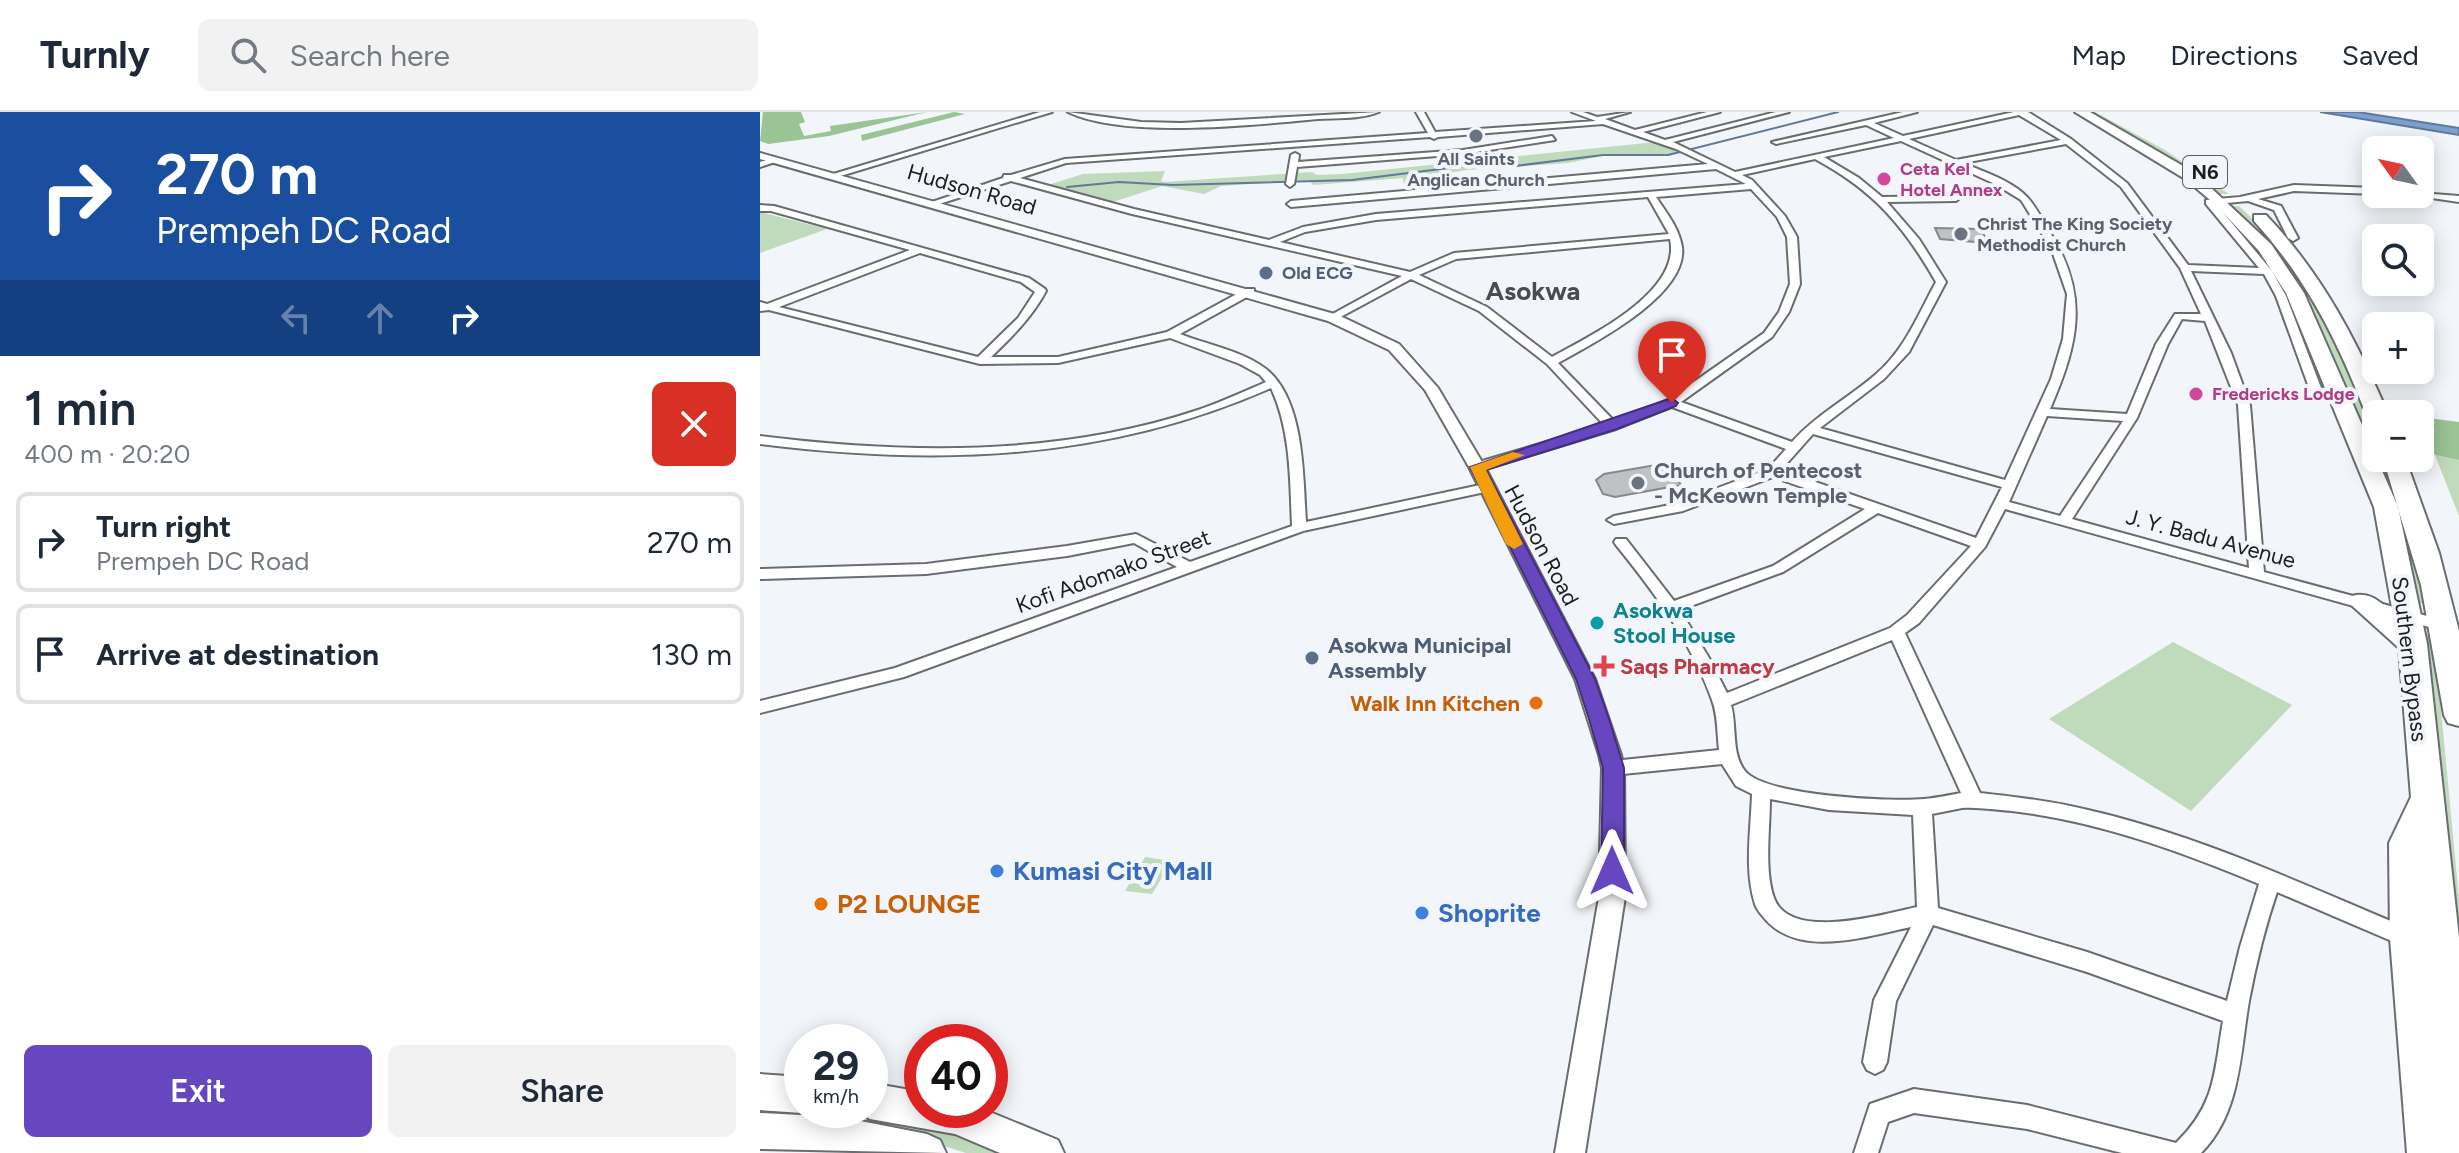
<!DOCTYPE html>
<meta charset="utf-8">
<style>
body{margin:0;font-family:Figtree,sans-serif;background:#f2f2f3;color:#1f2937;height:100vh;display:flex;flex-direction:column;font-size:30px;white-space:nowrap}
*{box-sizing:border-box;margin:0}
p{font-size:26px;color:#747a83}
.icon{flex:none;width:44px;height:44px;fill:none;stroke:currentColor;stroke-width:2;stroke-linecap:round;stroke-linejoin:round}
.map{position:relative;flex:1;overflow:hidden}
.details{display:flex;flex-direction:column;background:#fff;width:760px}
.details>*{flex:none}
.hud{background:#1a4fa0;color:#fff;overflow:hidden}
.needle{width:52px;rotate:303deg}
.buttons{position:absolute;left:1602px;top:24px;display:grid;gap:16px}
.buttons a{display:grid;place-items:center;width:72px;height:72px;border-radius:12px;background:#fff;box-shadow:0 4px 20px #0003;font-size:40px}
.speed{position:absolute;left:24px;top:912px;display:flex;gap:16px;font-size:40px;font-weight:700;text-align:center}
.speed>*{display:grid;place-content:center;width:104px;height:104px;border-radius:50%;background:#fff;box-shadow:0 4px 20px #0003;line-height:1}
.speed small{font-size:20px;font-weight:400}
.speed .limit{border:12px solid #d22;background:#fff;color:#111}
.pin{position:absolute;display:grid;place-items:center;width:68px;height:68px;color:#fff;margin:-82px -34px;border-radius:50% 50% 50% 0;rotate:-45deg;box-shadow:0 0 8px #0007}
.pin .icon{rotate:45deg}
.me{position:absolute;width:88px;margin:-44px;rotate:0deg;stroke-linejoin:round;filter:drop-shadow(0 0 6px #0008)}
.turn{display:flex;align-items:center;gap:28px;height:168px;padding:0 24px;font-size:36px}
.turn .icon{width:104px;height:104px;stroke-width:2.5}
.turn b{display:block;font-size:56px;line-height:68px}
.lanes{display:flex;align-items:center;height:76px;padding:0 24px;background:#0003;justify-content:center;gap:40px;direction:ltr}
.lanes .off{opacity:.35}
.round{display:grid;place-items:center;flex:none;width:84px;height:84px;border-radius:12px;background:#f2f2f3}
.head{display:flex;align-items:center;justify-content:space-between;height:136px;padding:0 24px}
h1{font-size:48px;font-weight:600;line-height:60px}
.primary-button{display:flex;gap:16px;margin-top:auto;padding:16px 24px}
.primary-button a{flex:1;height:92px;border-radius:12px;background:#6747c0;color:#fff;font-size:32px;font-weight:600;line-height:92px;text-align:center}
.primary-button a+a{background:#f2f2f3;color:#1f2937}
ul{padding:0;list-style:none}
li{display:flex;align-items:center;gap:24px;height:100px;margin:0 16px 12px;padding:0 8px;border:4px solid #e0e1e3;border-radius:12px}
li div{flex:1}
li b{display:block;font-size:30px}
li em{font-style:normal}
header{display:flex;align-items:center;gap:48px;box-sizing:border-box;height:112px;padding:0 40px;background:#fff;border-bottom:2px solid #e0e1e3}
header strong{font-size:38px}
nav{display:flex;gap:44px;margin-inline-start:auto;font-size:28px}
.search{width:560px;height:72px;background:#f2f2f3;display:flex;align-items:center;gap:20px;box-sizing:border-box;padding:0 28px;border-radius:12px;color:#747a83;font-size:30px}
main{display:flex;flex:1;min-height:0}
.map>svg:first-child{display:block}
.green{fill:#c0dabc}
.forest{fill:#9ac494}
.water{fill:#7ea0d0;stroke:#61799b;stroke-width:2}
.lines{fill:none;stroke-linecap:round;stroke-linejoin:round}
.stream{stroke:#61799b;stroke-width:2}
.building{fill:#bec2c5;stroke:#86898c;stroke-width:2}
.minor-casing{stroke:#6a6d70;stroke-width:4}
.tertiary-casing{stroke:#6a6d70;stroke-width:4}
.secondary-casing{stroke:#6a6d70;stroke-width:4}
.trunk-casing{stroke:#6a6d70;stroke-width:4}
.minor{fill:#fff;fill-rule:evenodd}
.tertiary{fill:#fff;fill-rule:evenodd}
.secondary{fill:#fff;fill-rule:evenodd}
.trunk{fill:#fff;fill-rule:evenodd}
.route{fill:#6747c0;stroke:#432e7d;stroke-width:2}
.slow{fill:#f59e0b}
.worship-dot{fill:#6b7280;stroke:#f2f5f9;stroke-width:3}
.hotel-dot{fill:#d1479c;stroke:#f2f5f9;stroke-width:3}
.service-dot{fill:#5c6f8a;stroke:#f2f5f9;stroke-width:3}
.culture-dot{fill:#0f9aa8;stroke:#f2f5f9;stroke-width:3}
.health-dot{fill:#e0444e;stroke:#f2f5f9;stroke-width:3}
.food-dot{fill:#e8710a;stroke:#f2f5f9;stroke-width:3}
.shop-dot{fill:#3f7fe0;stroke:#f2f5f9;stroke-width:3}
.labels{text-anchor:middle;stroke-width:8;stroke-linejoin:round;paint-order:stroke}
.far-worship-label{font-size:18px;font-weight:bold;fill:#5b616d;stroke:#f2f5f9}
.far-hotel-label{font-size:18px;font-weight:bold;fill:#b23c85;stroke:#f2f5f9;text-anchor:start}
.far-service-label{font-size:18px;font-weight:bold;fill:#4e5e75;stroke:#f2f5f9;text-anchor:start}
.shield{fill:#f2f5f9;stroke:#5c5e60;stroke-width:2}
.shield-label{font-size:20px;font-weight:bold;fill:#1c1d1f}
.street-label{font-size:22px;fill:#1c1d1f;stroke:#f2f5f9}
.worship-label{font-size:22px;font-weight:bold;fill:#5b616d;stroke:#f2f5f9;text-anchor:start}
.culture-label{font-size:22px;font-weight:bold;fill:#0d838f;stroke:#f2f5f9;text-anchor:start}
.service-label{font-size:22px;font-weight:bold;fill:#4e5e75;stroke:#f2f5f9;text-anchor:start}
.health-label{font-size:22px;font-weight:bold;fill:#be3a42;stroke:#f2f5f9;text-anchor:start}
.food-label{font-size:22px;font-weight:bold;fill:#c56008;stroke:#f2f5f9;text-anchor:end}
.far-district-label{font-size:26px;font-weight:bold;fill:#4a4d50;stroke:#f2f5f9}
.near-shop-label{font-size:26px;font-weight:bold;fill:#366cbe;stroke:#f2f5f9;text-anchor:start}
.near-food-label{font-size:26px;font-weight:bold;fill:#c56008;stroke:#f2f5f9;text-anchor:start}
</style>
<header>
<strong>Turnly</strong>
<div class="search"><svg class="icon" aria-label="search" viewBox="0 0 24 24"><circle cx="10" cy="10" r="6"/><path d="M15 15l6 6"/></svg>Search here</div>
<nav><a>Map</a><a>Directions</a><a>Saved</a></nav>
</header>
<main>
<section class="details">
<div class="hud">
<div class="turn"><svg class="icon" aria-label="right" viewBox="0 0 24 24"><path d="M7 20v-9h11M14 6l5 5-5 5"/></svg><div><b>270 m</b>Prempeh DC Road</div></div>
<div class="lanes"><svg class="icon off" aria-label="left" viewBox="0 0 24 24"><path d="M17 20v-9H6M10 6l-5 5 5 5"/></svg><svg class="icon off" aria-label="ahead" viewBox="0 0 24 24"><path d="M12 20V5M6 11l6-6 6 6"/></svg><svg class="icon" aria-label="right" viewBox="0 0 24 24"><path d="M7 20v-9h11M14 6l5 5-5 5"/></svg></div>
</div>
<div class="head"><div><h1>1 min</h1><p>400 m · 20:20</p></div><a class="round" style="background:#d93025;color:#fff"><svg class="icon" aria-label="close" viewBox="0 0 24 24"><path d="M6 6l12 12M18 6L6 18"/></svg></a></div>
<ul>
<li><svg class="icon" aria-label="right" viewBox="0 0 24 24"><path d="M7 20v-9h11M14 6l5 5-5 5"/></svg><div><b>Turn right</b><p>Prempeh DC Road</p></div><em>270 m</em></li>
<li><svg class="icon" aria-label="arrive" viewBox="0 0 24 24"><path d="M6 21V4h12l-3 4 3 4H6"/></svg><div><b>Arrive at destination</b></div><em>130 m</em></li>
</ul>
<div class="primary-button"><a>Exit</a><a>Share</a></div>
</section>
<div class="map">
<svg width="1699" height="1041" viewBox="0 0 1699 1041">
<rect width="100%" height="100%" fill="#f2f5f9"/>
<path class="green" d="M1323,0H1335L1405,38L1469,82H1459L1431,60Z
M896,30L920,40L907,44H842L808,51L707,58L656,66L657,78L645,79L643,66L553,73L549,68L461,74L444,82L402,74L353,90L288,73L323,62L405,59L401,69L405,70L552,60L557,63L582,62Z
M1469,94H1479L1526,138L1582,237L1616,321V346H1626L1654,431L1666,492L1655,490L1555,220Z
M0,100L67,117L0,141Z
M1675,343L1699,348V404Z
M1663,521L1674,524L1699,787V835Z
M1413,530L1532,593L1431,699L1289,607Z
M385,745L412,749L392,782L365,779Z
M0,997C75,995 184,1013 254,1041H206L152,1024L0,1007Z"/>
<path class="forest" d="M3,0H41L45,10L39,12L44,24L71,19L70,14L167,0L69,24L8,32L0,29Z
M194,0L205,2L102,29L101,23Z
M1660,305L1699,310V348L1675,343Z"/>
<path class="water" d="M1560,0H1598L1699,16V23Z"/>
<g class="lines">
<path class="stream" d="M307,75L359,70L413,73L592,68L713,53L755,54L843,43H908L1078,0"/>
</g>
<path class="building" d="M1175,116L1221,117L1228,131L1180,127Z
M907,351L921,373L855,385L843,382L836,368L844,362Z"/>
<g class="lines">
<g class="minor-casing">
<path id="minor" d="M280,0H292L77,65L70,63Z
M308,0L381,10L421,11L619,0C602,7 577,6 558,7C495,13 364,27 308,0Z
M656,0H664L675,20L836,9L812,0H823L837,5L870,0L845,7L875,18L947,0H960L883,20L905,28L1016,0H1029L913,30L975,60L1134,26L1106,13L1016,32L1012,30L1143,0H1157L1114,11L1143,24L1254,0H1268L1311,27L1367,71L1428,153L1499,156L1446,92V88L1480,85L1534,73L1616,76V82L1534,79L1498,87L1521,94L1538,126L1533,129L1528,126L1514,98L1488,89L1456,92L1512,159L1526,184L1563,281L1561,284H1553L1551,281L1516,184L1504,162L1431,159L1471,241L1490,293L1504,460L1693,511L1695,515L1693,519L1687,520L1245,397L1225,435L1159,511L1145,521L1220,681C1256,685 1292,689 1328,698C1442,724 1548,775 1655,819L1659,826L1655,833L1648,836L1517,780C1505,815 1496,852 1489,889C1480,941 1481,1001 1441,1041H1362L1267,1017L1154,1001L1128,1010L1118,1041H1094L1110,992L1154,977L1267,993L1416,1031C1456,992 1454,961 1463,909L1327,860L1173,813L1136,889L1127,950L1123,958L1115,962L1107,958L1103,950L1114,888L1151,815C1107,824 1040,847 1005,807C1001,802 997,798 995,792C984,758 991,717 992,682L976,674L962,652L853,663L847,661L844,656L847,651L853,649L959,638C957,621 958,604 952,588C932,531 894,480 856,433L854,430L856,427H866L914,489L1013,454L1105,397L1013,365L923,399L854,412L847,408L854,404L915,392L1008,357L1026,337L912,295L856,317L722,358H712V352L844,313L787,252L719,199L651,167L573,209L569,208V204L642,164L372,102L251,69L176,93L169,91L243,66L244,63H251L305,47L668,21ZM1259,3L1301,28L1196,48L1149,27ZM843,12L916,37L948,52L531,89L527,92L531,95L956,57L986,72L616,102L543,115L509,128L374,97L260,66L306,51L670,25L674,27L678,25ZM1141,29L1235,72L1261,88L1291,136L1307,182L1303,227L1291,267L1245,368L1060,316L1124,267L1149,240L1186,170L1159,127L1127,90L1196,89L1200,86L1199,84L1122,85L1099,66L1064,45ZM1306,32L1361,75L1420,156L1441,202H1415L1396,232L1367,302L1290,297C1319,230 1330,182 1288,117C1282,107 1276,95 1268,86C1253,69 1224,60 1203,51ZM1055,47C1113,78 1144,114 1176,170C1158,203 1144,239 1115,263C1087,287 1056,303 1032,330L921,290L1012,225L1029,200L1040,172L1037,125L1025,104L992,68L982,63ZM991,77L1017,105L1027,125L1030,172L1019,200L1004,221L908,288L854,309L798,251C834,231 928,183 922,135C919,116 906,100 896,85ZM888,85L909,122L694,141L650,160L520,130L545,120L616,108ZM910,127C922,180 830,224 792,245L727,195L659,163L696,147ZM1422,207L1445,209L1478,293L1489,456L1312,407L1377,306L1408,232ZM1287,304L1363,309L1300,404L1249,390ZM1053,322L1242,375L1216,426L1021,358ZM1118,401L1211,434L1147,503L1130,516L967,581L949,546L920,498L1023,460ZM1132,528L1201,681C1189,683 1177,686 1164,687C1131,690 1005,684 985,659C971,642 977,613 971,593ZM1010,687L1069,698L1153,703L1157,795C1124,802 1030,830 1014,786C1004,759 1010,716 1010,687ZM1202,696C1219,695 1235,698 1252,699C1337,709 1420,739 1499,772L1480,835L1467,889L1327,840L1178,796L1172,702Z
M792,24L795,28L703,42L537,55L534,72L530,75L526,72L531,43L535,41L539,43L538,50L703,38Z
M14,46L21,48L0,55V50Z
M1660,81L1699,84V90L1644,82Z
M0,93L14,94L269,166L285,177L286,179C272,205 252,225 231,245H298L407,220L486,177H494V181L420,222C448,233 483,239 506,257C545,288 543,366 546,410L725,372L732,376L725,380L543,419L144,565L0,601V589L135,556L417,455L374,431L307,444L166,462L0,467V457L166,452L307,434L376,422L430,450L532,414C530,368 531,319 511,276C346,349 177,354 0,332V324C145,342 297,345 438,298C461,290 483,280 506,270L500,263L480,252L410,226L298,251L220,252L9,198L0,199V190L7,192L150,138L11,99H0ZM160,141L261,170L275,180L258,206L218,245L19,195Z"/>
</g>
<g class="tertiary-casing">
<path id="tertiary" d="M0,41L578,203L639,232L678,276L725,355L835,567L861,643L864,656L865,785L825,1041H795L839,785L842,656L839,643L815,567L709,355L665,278L629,238L568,209L0,47Z"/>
</g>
<g class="secondary-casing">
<path id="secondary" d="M0,962L42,965V998H49L42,1001L0,998Z
M110,971L162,980V998H225L298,1028L304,1041H240L195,1022L110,1007L96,998H110Z
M0,1001L80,1005L167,1022L180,1028L186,1041L0,1037Z"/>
</g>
<g class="trunk-casing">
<path id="trunk" d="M1315,0H1330L1435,61L1511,132L1544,181L1638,395L1667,532L1699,826V1041H1647L1630,826L1629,731L1651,685L1639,536L1588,490L1592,484C1610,479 1620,490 1633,501L1614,395L1526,181L1499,139L1455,92L1425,67Z
M1494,103H1506C1562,162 1596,227 1628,302H1616V308L1606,302C1578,230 1547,167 1494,109Z
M1623,346H1645L1679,441L1699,519V614L1688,611L1684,603L1661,473Z"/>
</g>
<use href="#minor" class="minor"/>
<use href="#tertiary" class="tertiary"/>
<use href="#secondary" class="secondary"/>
<use href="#trunk" class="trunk"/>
</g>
<path class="route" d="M912,286L918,291L916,294L857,317L726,358L835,567L849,607L864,656V759L860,766L852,769L844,766L841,759L843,656L829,607L816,567L710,355Z"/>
<path class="slow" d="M753,340L765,343L726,358L763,432L754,437L746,432L710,355Z"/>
<g class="worship-dot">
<circle cx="716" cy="24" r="8"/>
<circle cx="1201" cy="122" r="8"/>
<circle cx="878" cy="371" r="8"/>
</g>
<g class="hotel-dot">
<circle cx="1124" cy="67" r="8"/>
<circle cx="1436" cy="282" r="8"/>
</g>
<g class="service-dot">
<circle cx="506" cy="161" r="8"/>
<circle cx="552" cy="546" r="8"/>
</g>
<circle class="culture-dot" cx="837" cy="511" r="8"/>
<path class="health-dot" d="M840 542h8v8h8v8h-8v8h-8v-8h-8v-8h8z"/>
<g class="food-dot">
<circle cx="776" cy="591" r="8"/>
<circle cx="61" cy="792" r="8"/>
</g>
<g class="shop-dot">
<circle cx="237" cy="759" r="8"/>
<circle cx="662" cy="801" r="8"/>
</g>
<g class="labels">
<g class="far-worship-label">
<text x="716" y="53">All Saints<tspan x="716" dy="21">Anglican Church</tspan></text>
<text x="1217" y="118" text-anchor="start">Christ The King Society<tspan x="1217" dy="21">Methodist Church</tspan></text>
</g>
<g class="far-hotel-label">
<text x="1140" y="63">Ceta Kel<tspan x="1140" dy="21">Hotel Annex</tspan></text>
<text x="1452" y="288">Fredericks Lodge</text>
</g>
<g class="far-service-label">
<text x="522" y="167">Old ECG</text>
</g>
<rect class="shield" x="1423" y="44" width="44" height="32" rx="6"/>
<g class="shield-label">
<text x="1445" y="67">N6</text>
</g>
<g class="street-label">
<text transform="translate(212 77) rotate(16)" y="8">Hudson Road</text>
<text transform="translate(1451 426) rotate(15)" y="8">J. Y. Badu Avenue</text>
<text transform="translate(782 433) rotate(62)" y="8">Hudson Road</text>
<text transform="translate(353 459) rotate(-20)" y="8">Kofi Adomako Street</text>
<text transform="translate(1650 547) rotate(83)" y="8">Southern Bypass</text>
</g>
<g class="worship-label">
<text x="894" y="366">Church of Pentecost<tspan x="894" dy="25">- McKeown Temple</tspan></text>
</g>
<g class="culture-label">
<text x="853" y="506">Asokwa<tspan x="853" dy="25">Stool House</tspan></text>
</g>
<g class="service-label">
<text x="568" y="541">Asokwa Municipal<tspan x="568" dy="25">Assembly</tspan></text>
</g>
<g class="health-label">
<text x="860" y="562">Saqs Pharmacy</text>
</g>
<g class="food-label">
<text x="760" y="599">Walk Inn Kitchen</text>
</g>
<g class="far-district-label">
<text x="773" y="188">Asokwa</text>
</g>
<g class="near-shop-label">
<text x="253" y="768">Kumasi City Mall</text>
<text x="678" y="810">Shoprite</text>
</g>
<g class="near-food-label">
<text x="77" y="801">P2 LOUNGE</text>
</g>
</g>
</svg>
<div class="buttons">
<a><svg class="needle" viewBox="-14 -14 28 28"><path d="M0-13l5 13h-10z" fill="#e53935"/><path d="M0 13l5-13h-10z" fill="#747a83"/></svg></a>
<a><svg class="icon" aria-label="search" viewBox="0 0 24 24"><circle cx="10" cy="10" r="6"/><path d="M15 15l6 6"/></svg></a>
<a>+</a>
<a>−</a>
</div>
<div class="speed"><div>29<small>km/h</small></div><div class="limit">40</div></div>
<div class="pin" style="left:912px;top:291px;background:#d93025"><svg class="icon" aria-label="arrive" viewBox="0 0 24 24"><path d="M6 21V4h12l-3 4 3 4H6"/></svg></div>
<svg class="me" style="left:852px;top:759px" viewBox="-20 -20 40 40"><path d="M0-17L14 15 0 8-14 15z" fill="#6747c0" stroke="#fff" stroke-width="4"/></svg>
</div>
</main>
